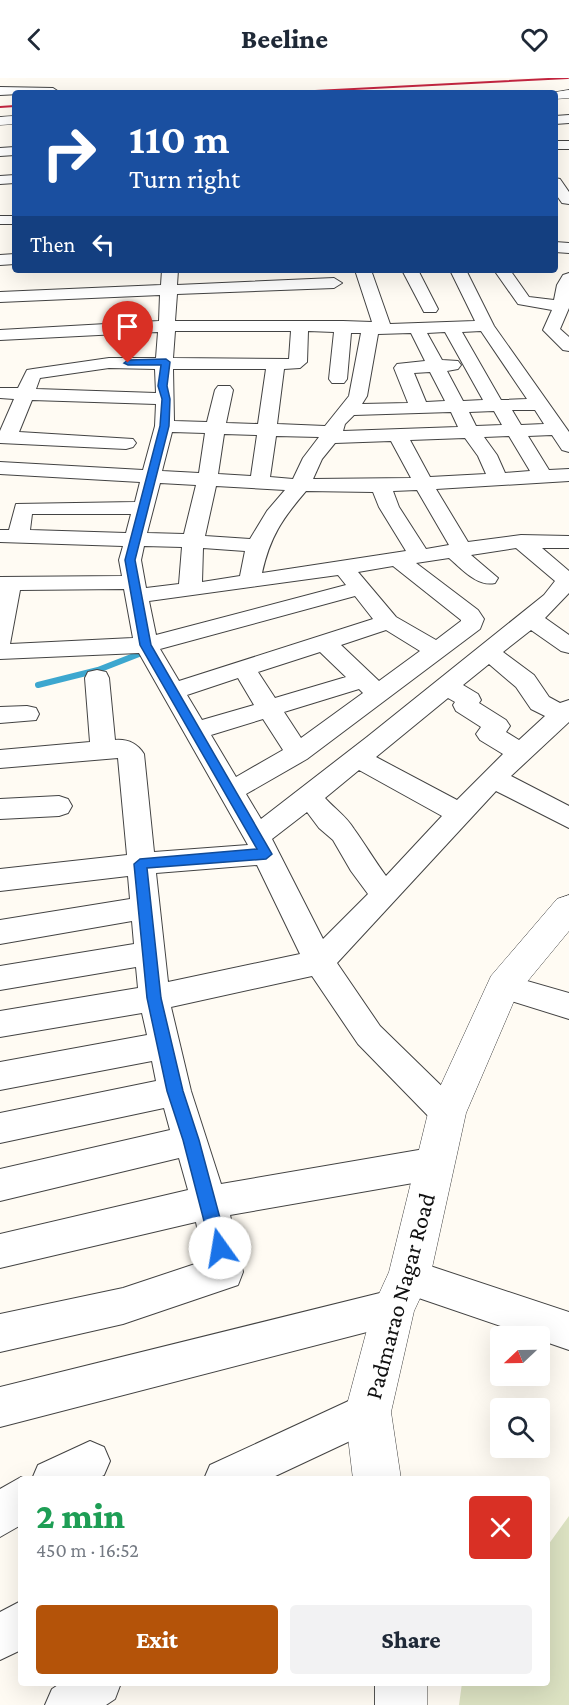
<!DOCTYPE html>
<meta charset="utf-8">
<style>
body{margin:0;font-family:"Crimson Pro",serif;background:#f2f2f3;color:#1f2937;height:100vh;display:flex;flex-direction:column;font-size:22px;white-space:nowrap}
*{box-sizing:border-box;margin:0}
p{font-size:20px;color:#747a83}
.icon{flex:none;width:33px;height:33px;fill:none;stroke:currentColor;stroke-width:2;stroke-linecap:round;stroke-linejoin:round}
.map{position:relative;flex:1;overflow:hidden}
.panel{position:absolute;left:18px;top:1398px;width:532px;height:210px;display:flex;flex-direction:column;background:#fff;border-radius:6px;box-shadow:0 6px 24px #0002}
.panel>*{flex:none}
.guide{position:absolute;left:12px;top:12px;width:546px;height:183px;border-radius:6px;box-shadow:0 6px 24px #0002;background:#1a4fa0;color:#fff;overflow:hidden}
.needle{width:39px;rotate:248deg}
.buttons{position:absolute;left:490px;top:1248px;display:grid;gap:12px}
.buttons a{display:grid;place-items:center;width:60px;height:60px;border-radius:6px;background:#fff;box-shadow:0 6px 24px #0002;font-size:30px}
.pin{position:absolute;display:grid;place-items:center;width:51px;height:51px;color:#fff;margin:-62px -26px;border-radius:50% 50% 50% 0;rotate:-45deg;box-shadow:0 0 6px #0007}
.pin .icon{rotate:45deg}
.me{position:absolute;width:66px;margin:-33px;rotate:347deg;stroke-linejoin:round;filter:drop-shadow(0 0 4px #0008)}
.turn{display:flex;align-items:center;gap:21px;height:126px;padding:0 18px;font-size:27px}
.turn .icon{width:78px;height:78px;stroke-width:2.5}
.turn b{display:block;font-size:42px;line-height:51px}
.then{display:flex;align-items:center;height:57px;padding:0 18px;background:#0003;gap:12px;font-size:22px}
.round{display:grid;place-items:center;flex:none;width:63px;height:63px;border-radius:6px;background:#f2f2f3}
.summary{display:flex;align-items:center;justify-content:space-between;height:102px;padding:0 18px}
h1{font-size:36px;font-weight:800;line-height:45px;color:#1e9e55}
.cta{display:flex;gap:12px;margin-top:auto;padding:12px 18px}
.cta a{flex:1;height:69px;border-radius:6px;background:#b45309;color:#fff;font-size:24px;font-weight:800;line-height:69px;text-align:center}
.cta a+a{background:#f2f2f3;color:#1f2937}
header{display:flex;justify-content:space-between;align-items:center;height:78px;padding:0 18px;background:#fff;font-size:27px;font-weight:800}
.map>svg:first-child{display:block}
.cemetery{fill:#dce2c2}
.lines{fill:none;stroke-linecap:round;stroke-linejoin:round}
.stream{stroke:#3da7cf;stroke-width:6}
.minor-casing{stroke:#434343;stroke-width:2}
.tertiary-casing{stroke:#434343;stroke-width:1}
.minor{fill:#fff;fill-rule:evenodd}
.tertiary{fill:#fff;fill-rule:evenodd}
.rail{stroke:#c32540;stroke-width:2}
.route{fill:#1a73e8;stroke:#114b97;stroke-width:1.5}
.labels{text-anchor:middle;stroke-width:6;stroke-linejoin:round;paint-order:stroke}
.near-street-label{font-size:24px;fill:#101010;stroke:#fff}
</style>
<header><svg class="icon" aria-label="back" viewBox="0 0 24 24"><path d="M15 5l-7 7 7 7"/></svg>Beeline<svg class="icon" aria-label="heart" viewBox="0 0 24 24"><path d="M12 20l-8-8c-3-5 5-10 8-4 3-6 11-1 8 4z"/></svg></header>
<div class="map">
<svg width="569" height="1627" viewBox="0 0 569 1627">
<rect width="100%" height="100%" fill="#fffbf3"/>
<path class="cemetery" d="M569,1438V1627H459L462,1605H548V1467Z"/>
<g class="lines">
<path class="stream" d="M38,607L98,592L139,576"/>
<g class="minor-casing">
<path id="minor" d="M0,9L53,10L59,14L0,17Z
M569,37V45L555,46V38Z
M555,63H569V71H555Z
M15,69V77L0,78V70Z
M15,97V105L0,106V98Z
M555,100L560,101L569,114V126L562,125L555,115Z
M0,138H15V146H0Z
M555,164L569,165V175L555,174Z
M15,176V186L0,187V177Z
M162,192H178L177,207L334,200L342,205L334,210L177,216L175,243H343L372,244L355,192H371L390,246L475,243L450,192H466L494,248L569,354V374L562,372L552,357L528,358L549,392L569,391V403L436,411L468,464L521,457L569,458V470H542L569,493V515L545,540L569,557V575L561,573L531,552L503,574L534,597L549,619L560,625L569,622V644L511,698L569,728V750L496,713L337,885L380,948L459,1025L464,1035L459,1045L447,1050L435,1045L358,966L312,898L171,929L191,1013L221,1106L436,1069L448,1074L453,1085L448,1096L436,1101L230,1137L243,1194L238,1207L123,1246L0,1274V1236L123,1210L204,1183L196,1144L0,1190V1156L188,1112L179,1080L0,1123V1091L170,1052L164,1030L0,1065V1035L156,1003L152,983L0,1012V984L147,957L142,935L0,959V933L138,910L136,889L0,912V888L134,866L132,843L0,866V842L130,821L128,798L0,813V791L127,777L118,680L0,690V672L90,664L85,600L88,594L97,592L106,594L109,600L115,662C127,661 137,665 144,676L154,774L248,767L139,575L0,581V499L122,498L119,482L123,468L0,464V452H9L16,426L135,424L140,404L0,396V384L143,392L155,348L156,326L32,322L19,354L133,361L136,365L133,369L126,371L0,365V353L14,321L0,320V310H18L27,292L33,291L109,280H156L158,254L0,262V252L159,243L160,217L0,224V214L161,207ZM175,253H291L289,281L173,280ZM308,253L334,254L329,301L332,305H344L347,301L351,255H361L349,318L325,348L277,346L284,291L300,290L307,284ZM481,253L527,321L501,322L462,254ZM445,254L483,322L463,323L447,293L458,291L461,287L458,283L442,282L427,255ZM411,255L425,283L397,286L394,290L408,325L362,326L367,318L378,256ZM109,290L155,291L156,315L36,311L40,300ZM173,291H266L258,346L226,345L233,312L230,308H218L215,312L207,344L174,343ZM430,294L445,323L426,324L414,295ZM512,332H535L544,346L521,347ZM494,333L502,347L476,348L469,334ZM451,334L458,349L343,353L345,346L354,337ZM172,354L205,355L199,395L162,393ZM224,356L257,357L251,398L218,396ZM276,358L319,359L303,380L293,401L270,399ZM509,358L530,393L505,395L497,377L484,359ZM465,360L478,378L486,396L430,399L410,362ZM391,363L411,400L313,401L322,381L335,365ZM160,405L196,407L184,456L147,455ZM216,408L285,412L267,433L250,461L205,458ZM417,412L449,467L426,471L399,429L393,413ZM306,413L373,414L379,429L406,473L262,495C270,459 282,441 306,413ZM32,436H131L126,455L30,452ZM144,468L182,469L179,506L146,510L141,482ZM203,470L245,473L240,498L202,504ZM516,470L555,503L544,517L367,659L261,741L246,716L307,681L480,551L484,541L478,532L416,485L449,480C462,491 477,509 495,505L498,500L471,477ZM393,488L461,542V543L436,562L396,539L358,494ZM338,497L346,507L156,557L149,523ZM124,511L133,560L10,566L20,512ZM355,518L373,541L179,603L160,571ZM386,552L420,573L379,603L341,567ZM320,574L346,599L275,620L258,594ZM489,586L516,609L531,631L545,638L519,662L506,654L510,648L506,642L479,625L481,622L478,616L463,607ZM238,600L254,627L202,642L187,617ZM359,611L363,615L301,660L284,634ZM448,620L455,624L453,627L456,633L481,649L476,656L480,662L503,676L457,722L376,679ZM263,641L283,672L236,699L211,657ZM359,692L442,738L386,798C374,782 365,766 354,751C347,739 334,730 325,720ZM307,734L319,750L333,762L351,793L368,816L323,861L272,761ZM257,787L300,876L168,904L156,795Z
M402,192H418L438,231L436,234H424Z
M494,192H510L529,219L554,222L557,207L563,197L569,195V230L560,251L569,259V273L563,272L543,252L552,232L518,226Z
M27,628L36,630L39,636L36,642L0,645V629Z
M59,718L68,721L72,728L68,735L59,738L0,741V721Z
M503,896L569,915V941L492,917L488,908L492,899Z
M409,1181L569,1234V1272L540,1262V1258H530L407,1216L413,1229L407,1242L394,1247L0,1349V1309L396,1211L391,1199L396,1186Z
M368,1314L382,1320L388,1334L382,1348L269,1401H204L210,1387Z
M90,1363L104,1369L110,1383L104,1397L96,1401H32L38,1387Z
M21,1399L25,1401H21V1447L0,1459V1411Z
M21,1523V1572L0,1582V1534Z
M61,1605H121L115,1621L106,1627H45L52,1611Z"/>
</g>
<g class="tertiary-casing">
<path id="tertiary" d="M569,12V20L555,21V15H549Z
M15,38V46L0,47V39Z
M569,817V853L517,916L466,1035L430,1199L414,1233L391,1334L401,1401H353L345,1334L373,1229L389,1194L428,1035L491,898L557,821Z
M375,1605H427V1627H375Z"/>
</g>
<use href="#minor" class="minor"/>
<use href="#tertiary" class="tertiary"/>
<path class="rail" d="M276,15L568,0
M0,29L15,28"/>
</g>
<path class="route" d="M166,281L170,284L167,308L170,321L169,348L135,482L151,567L272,776L266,781L147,790L161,920L183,1013L199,1062L228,1170L226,1176L220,1179L214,1176L211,1170L183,1062L167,1013L147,920L134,786L140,781L257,771L140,567L125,482L160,348L162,321L158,308L161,287H128L124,285L128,282Z"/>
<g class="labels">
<g class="near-street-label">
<text transform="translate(400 1218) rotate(-75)" y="8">Padmarao Nagar Road</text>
</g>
</g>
</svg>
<div class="buttons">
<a><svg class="needle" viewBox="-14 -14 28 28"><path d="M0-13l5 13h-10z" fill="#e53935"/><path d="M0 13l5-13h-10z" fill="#747a83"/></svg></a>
<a><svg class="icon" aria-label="search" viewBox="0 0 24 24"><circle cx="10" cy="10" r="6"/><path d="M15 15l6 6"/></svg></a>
</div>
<div class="pin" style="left:128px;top:285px;background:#d93025"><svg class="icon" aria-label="arrive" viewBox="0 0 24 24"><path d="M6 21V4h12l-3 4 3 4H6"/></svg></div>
<svg class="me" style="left:220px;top:1170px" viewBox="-20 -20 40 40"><circle r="19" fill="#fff"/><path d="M0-13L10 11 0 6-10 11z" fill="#1a73e8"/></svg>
<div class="guide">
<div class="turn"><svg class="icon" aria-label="right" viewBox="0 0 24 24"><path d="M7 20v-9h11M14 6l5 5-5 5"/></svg><div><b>110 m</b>Turn right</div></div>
<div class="then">Then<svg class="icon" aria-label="left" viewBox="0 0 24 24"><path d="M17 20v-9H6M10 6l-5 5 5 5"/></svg></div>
</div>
<section class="panel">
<div class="summary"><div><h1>2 min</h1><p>450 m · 16:52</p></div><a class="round" style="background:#d93025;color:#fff"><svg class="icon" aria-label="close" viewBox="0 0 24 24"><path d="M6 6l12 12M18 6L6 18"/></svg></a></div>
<div class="cta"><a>Exit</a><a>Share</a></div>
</section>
</div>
